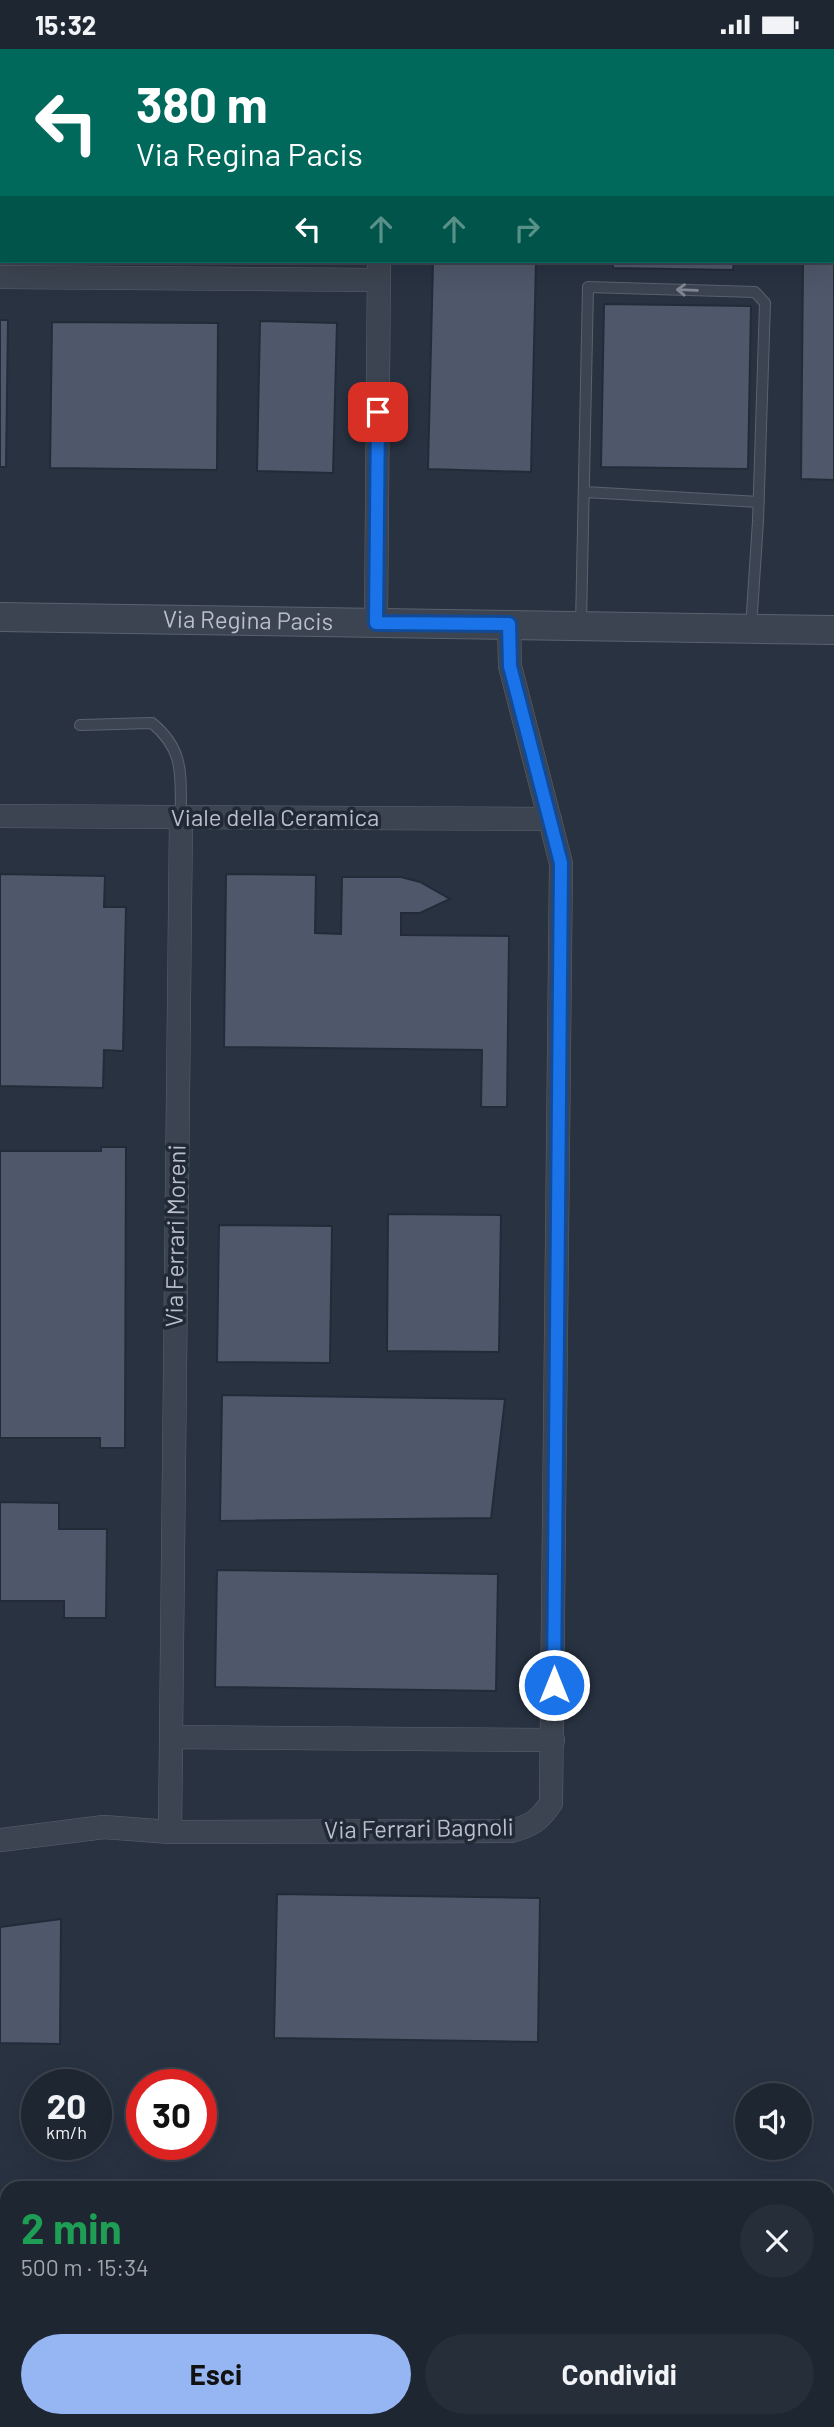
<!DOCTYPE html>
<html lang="it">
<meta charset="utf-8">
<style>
body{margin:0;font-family:Barlow,sans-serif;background:#262e39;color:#f1f3f6;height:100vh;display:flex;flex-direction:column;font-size:26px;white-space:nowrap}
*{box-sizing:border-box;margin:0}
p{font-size:23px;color:#a1a5ab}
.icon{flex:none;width:38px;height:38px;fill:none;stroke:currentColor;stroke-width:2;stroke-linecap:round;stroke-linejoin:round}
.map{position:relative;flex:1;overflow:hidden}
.details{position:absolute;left:0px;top:2132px;width:835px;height:247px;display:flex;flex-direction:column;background:#1e2631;border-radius:21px 21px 0 0;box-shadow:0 7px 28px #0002,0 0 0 2px #3c434d}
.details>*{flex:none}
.hud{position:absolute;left:0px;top:0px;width:835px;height:214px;box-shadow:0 7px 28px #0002,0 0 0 2px #3c434d;background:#00695c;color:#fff;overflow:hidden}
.tools{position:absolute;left:735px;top:2034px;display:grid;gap:14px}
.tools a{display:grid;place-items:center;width:77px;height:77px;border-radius:50%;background:#1e2631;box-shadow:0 7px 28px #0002,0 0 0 2px #3c434d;font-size:35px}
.speed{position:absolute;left:21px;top:2020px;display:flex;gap:14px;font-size:35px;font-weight:700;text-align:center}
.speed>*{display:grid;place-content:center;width:91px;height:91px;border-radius:50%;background:#1e2631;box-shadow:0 7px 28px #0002,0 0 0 2px #3c434d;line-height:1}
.speed small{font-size:18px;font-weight:400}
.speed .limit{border:10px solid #d22;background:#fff;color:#111}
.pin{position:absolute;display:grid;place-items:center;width:60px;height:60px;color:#fff;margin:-30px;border-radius:14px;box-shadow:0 4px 10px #0006}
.me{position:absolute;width:77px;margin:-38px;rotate:0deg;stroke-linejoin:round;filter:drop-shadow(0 0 5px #0008)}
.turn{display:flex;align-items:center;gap:24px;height:147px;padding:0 21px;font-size:32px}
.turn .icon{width:91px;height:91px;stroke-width:2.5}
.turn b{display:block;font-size:49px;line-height:60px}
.lanes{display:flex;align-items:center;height:66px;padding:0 21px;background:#0003;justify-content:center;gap:35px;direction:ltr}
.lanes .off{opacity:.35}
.round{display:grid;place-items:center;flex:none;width:74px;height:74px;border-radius:37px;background:#262e39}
.overview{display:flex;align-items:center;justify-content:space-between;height:119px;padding:0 21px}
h1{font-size:42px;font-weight:700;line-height:52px;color:#1e9e55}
.button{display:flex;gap:14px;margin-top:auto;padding:14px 21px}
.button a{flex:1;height:80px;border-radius:42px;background:#96b5f3;color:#111;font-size:28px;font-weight:700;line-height:80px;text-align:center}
.button a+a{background:#262e39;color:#f1f3f6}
.status{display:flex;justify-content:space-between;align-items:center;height:49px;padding:0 35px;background:#1e2631;direction:ltr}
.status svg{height:19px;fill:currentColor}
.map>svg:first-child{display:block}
.building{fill:#4e586a;stroke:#232b38;stroke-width:2}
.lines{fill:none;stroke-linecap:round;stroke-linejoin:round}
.service-casing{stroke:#5a626e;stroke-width:12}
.minor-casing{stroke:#5a626e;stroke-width:24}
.tertiary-casing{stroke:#5a626e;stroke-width:30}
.service{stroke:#3c4451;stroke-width:10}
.minor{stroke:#3c4451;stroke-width:23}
.tertiary{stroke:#3c4451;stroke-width:28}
.oneway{stroke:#818894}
.route-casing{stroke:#114b97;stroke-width:18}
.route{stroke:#1a73e8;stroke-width:12}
.labels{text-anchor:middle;stroke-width:7;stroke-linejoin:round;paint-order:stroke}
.street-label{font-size:24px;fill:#b9bfcb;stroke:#212936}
</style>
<div class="status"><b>15:32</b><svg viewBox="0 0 49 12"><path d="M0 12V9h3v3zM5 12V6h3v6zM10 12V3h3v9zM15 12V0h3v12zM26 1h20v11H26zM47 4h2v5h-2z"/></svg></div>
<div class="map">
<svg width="834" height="2378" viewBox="0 0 834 2378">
<rect width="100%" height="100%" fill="#283241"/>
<path class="building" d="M429,0H548V2H429Z
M606,0H705V2H606Z
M834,2V431L801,430L803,212H833Z
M0,66H2V182H0Z
M433,212H536L531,423L428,420Z
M613,212H734L733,221L613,219Z
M604,255L751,257L748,420L601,418Z
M0,271H8L6,418H0Z
M260,272L337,274L333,424L257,422Z
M52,273L218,274L217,421L50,419Z
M0,825L105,827L104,858H126L123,1002L104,1001L103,1039L0,1037Z
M226,825L316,826L315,884L341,885L342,828H401L420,833L450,850L420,864H401V886L509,887L507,1058H481L482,1001L224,998Z
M101,1098H126L125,1399H100V1389H0V1102H101Z
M388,1165L501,1166L499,1303L387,1302Z
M219,1176L332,1177L330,1314L217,1313Z
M222,1346L505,1350L491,1469L220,1472Z
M0,1453L59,1454V1480H107L106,1569H64V1552H0Z
M217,1521L498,1525L496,1642L215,1638Z
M277,1845L540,1849L538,1993L274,1989Z
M61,1870L60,1995L0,1994V1878Z"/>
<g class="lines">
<g class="service-casing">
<path id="service" d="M585,443L759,453
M581,575L588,238L755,243L765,254L758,472L751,579
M80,676L152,674C186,702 180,728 181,768"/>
</g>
<g class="minor-casing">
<path id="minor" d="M382,2V0
M0,228L379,231
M376,574L379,212
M0,767L550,770
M171,1688L553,1691
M170,1783L181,768
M0,1791L104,1778L170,1783L511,1782C531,1777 540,1771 551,1754L561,814L510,617L509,574"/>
</g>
<g class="tertiary-casing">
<g id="tertiary">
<path id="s1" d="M0,568L834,581"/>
</g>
</g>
<use href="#service" class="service"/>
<use href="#minor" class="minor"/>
<use href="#tertiary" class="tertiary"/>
</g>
<defs><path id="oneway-shaft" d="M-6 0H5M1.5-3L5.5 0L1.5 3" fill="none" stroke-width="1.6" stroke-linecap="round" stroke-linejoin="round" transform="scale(1.75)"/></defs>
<use class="oneway" href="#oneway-shaft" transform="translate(687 241) rotate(-178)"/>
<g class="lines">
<g class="route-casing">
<path id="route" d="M378,363L376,574L509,575L510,617L561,814L554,1636"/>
</g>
<use href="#route" class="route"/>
</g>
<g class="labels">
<g class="street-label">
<text dy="8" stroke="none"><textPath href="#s1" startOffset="248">Via Regina Pacis</textPath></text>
<text x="275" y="777">Viale della Ceramica</text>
<text transform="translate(176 1187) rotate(-89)" y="8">Via Ferrari Moreni</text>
<text transform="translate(419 1780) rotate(-1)" y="8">Via Ferrari Bagnoli</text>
</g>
</g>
</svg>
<div class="tools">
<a><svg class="icon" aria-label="sound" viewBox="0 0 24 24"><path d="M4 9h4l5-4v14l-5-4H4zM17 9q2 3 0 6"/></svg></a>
</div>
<div class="speed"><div>20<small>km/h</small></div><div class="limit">30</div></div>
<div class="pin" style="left:378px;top:363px;background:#d93025"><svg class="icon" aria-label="arrive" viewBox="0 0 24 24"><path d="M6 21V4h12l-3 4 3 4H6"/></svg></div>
<svg class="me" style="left:554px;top:1636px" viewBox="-20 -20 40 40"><circle r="17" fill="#1a73e8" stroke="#fff" stroke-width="3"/><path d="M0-11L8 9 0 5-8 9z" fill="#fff"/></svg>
<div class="hud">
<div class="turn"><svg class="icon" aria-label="left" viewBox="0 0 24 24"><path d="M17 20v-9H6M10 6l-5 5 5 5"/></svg><div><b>380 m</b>Via Regina Pacis</div></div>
<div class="lanes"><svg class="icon" aria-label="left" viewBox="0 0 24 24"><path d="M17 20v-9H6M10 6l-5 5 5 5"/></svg><svg class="icon off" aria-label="ahead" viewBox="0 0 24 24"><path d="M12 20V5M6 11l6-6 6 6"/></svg><svg class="icon off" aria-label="ahead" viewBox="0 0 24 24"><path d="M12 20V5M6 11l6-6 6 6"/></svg><svg class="icon off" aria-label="right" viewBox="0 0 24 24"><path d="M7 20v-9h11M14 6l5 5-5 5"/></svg></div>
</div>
<section class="details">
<div class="overview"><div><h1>2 min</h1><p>500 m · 15:34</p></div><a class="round"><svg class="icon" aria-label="close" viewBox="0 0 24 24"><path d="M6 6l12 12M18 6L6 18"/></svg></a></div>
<div class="button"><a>Esci</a><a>Condividi</a></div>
</section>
</div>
